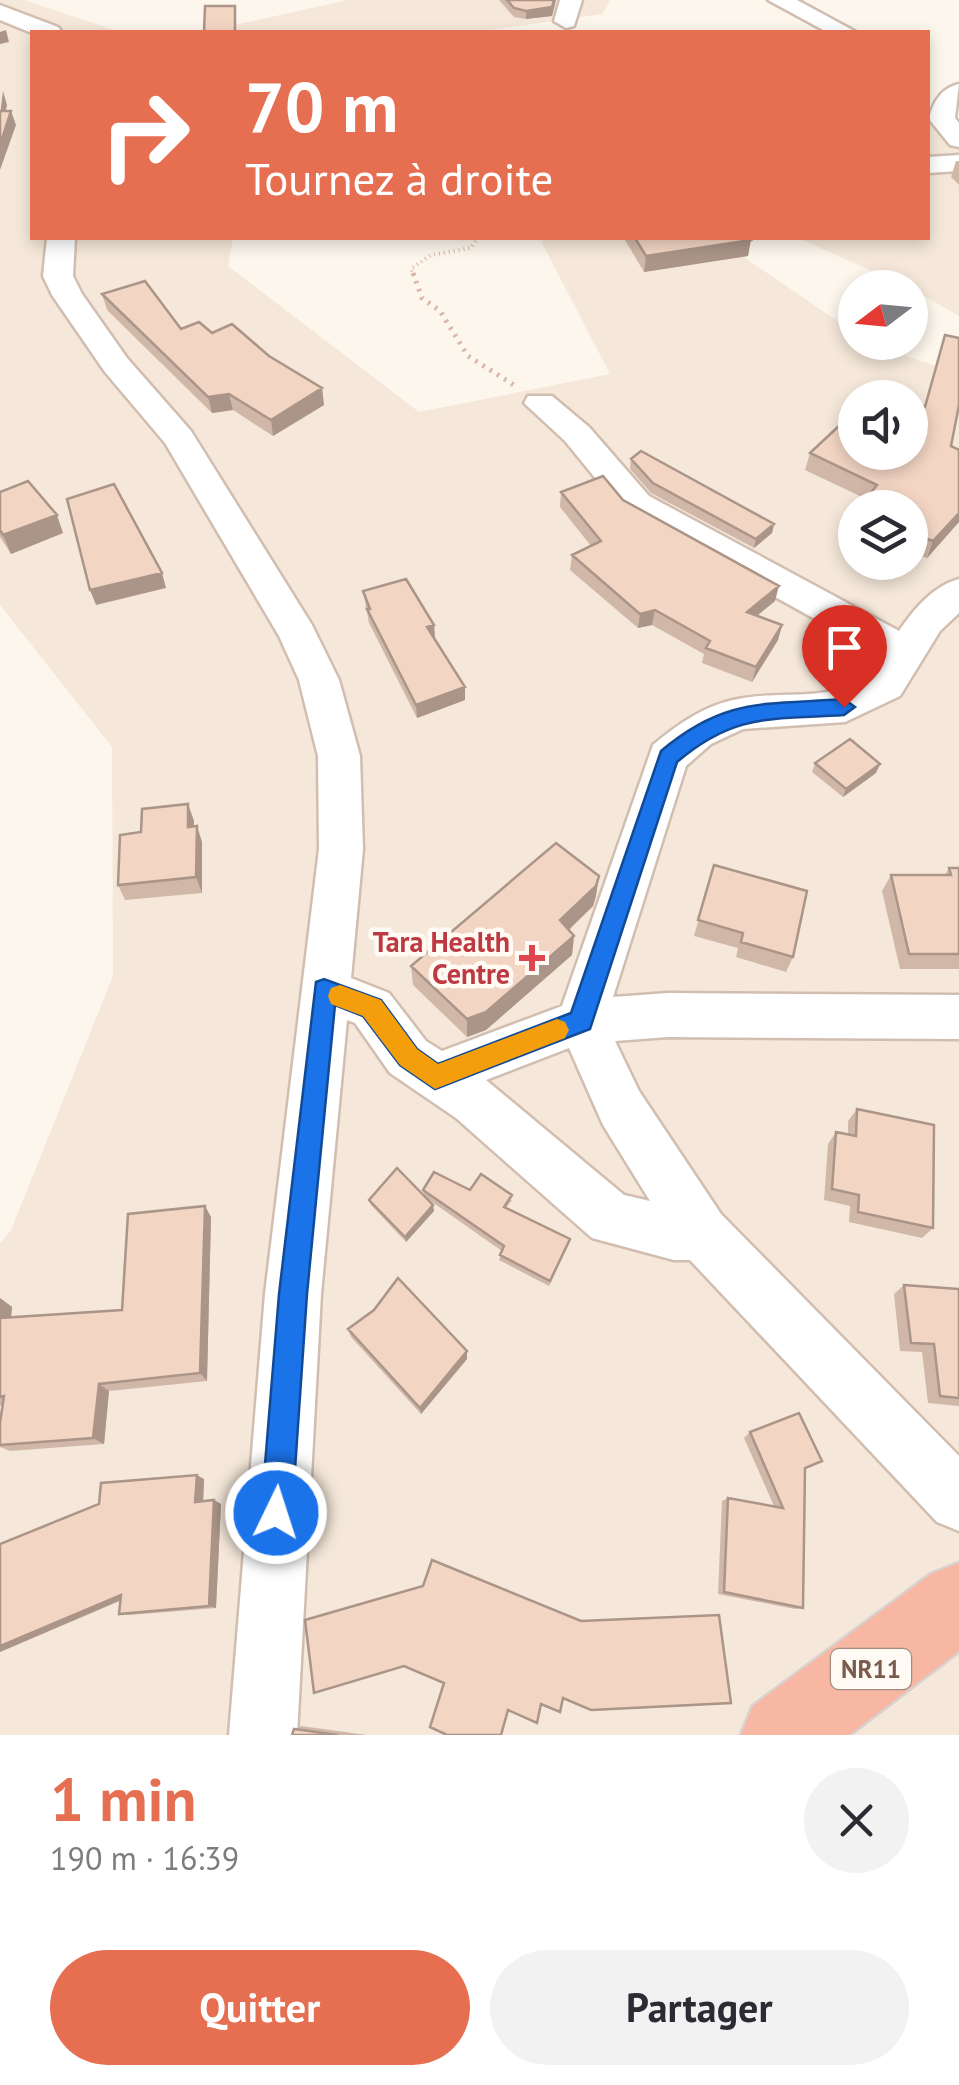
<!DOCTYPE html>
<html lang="fr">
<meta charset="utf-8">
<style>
body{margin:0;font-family:"PT Sans",sans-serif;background:#f2f2f3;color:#2b2b33;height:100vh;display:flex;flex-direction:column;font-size:38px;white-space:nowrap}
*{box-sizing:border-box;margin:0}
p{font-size:32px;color:#7c7c81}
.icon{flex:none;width:55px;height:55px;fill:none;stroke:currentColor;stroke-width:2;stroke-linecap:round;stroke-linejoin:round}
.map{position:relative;height:1735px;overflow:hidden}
.panel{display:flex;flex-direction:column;background:#fff;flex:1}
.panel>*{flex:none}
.hud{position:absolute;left:30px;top:30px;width:900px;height:210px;border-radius:0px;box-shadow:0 5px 15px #0003;background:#e76f51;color:#fff;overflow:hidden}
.needle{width:65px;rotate:254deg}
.fabs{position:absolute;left:838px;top:270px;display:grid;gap:20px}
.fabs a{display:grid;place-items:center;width:90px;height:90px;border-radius:50%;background:#fff;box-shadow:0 5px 15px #0003;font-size:50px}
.pin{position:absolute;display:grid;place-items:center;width:85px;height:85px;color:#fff;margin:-102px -42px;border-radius:50% 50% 50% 0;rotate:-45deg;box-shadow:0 0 10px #0007}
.pin .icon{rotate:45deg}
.me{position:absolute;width:110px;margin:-55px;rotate:4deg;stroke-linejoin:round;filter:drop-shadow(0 0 8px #0008)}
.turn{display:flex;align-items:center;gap:35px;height:210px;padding:0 50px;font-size:45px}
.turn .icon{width:130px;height:130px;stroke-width:2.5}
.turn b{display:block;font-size:70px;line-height:85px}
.round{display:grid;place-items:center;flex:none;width:105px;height:105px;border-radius:52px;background:#f2f2f3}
.overview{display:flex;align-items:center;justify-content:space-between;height:170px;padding:0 50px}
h1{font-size:60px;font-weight:700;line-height:75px;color:#e76f51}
.button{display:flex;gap:20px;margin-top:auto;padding:20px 50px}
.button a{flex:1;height:115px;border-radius:60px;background:#e76f51;color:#fff;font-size:40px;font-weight:700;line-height:115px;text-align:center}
.button a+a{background:#f2f2f3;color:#2b2b33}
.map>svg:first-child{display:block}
.residential{fill:#f5e8da;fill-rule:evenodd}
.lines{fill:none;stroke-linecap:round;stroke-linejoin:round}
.minor-casing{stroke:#d1beb0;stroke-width:5}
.highway-casing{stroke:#dad1cd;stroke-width:5}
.path-far1{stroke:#d9b8a5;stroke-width:4;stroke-dasharray:1 4;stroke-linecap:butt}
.path{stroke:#d9b8a5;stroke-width:5;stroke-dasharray:2.5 6;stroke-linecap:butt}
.minor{fill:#fff;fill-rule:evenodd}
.highway{fill:#f7b7a3;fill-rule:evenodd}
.wall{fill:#d1b7a8}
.shaded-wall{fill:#aa9588}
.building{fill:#f3d5c3;stroke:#aa9588;stroke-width:2.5}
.route{fill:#1a73e8;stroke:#114b97;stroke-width:2.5}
.slow{fill:#f59e0b}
.health-dot{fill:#e0444e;stroke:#fffaf3;stroke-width:4}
.labels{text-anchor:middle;stroke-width:9;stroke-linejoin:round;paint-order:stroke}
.shield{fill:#fffaf3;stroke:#a28b7f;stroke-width:2.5}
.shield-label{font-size:25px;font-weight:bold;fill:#7a5c4d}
.health-label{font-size:28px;font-weight:bold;fill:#be3a42;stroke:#fffaf3;text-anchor:end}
</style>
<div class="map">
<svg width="959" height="1735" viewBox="0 0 959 1735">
<rect width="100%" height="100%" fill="#fdf6ec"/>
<path class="residential" d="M0,0H24L120,32H32V238H233L228,266L419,412L610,374L542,243L545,238H716L855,333V342L869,343L959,374V1735H0V1244L11,1230L113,976L112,747L0,605ZM855,398H910V452H855ZM855,508H910V562H855Z
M348,0H610L602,14L476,32H203Z
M928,110L959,122V316L910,288L798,238H928Z"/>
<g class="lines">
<g class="minor-casing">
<path id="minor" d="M560,0H582L574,26L566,28L554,21Z
M768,0H797L856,32H827Z
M0,5L58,27L62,32L32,33L0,20Z
M959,84L955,118L959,123V147L950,145L929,119C933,102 941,88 959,84Z
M959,155V171L928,173V157Z
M47,238H75L73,276L82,294L127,358L191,431L312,625L339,680L360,756L363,849L351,978L389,993L426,1041L442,1051L562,1006L653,745C677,725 702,707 733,700C786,687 849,710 883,657L623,512L565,441L524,403L528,396H552L589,427L649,496L899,631C914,609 933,586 959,579V613L940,631L900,696L845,722L743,729L711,744L686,766L613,997L668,993L959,995V1039L668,1037L615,1041L639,1091L721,1214L959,1456V1531L937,1522L690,1260H674L592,1238L456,1118L390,1073L355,1023L347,1020L321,1294L297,1735H229L265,1294L319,849L318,756L299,680L279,636L165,443L105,372L52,295L43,276ZM569,1048L603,1125L650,1201L624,1195L486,1080Z"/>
</g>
<g class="highway-casing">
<path id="highway" d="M959,1563V1651L849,1735H741L753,1706L931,1574Z"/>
</g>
<path class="path-far1" d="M414,276L411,269L431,255L471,248L478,238"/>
<path class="path" d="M413,273L422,298L440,311L468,356L514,385"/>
<use href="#minor" class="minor"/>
<use href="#highway" class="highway"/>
</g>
<path class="wall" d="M499,0H556L552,16L526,19L514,17Z
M956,161H959V185L951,177Z
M626,238H750L748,256L644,272L625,240Z
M102,294L181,329L212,333L269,356L322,388L324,405L273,436L233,410L212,413L107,310Z
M945,335L951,446L959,522L927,558L910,552V508L866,499L805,470L810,453L924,406Z
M631,459L774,524L772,533L754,548L651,493L630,469Z
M0,492L63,533L11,554L0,537Z
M561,492L775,601L757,616L782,625L778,640L752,682L702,663L704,654L652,625L638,628L570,570L572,555L591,546L560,507Z
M855,512V531L849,529Z
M363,591L434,625L435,639L465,687V700L417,718L369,623Z
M815,763L876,773L843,797L812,772Z
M194,821V826L202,842V893L125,900L118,885L141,832Z
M714,865L793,957L786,972L736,957L738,948L694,936Z
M949,868H959V969H900L882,891L891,875H945Z
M596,896L593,906L569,930L574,936L572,955L486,1030L467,1037L413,985L411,966Z
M857,1109L933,1228L922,1238L849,1222L850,1206L824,1200L828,1144L836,1132L848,1134V1121Z
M423,1190H470L512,1200L506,1208L568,1245L549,1286L499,1260L502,1251L425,1197L433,1205L434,1211L406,1242L371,1205L369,1200L424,1196Z
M211,1217L207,1381L109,1391L104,1444L10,1451L0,1447V1423L3,1405L0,1406V1298L12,1307L11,1318L122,1310Z
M904,1285L959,1289V1406L928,1403L922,1352L900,1351L894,1294Z
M348,1329L467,1359L421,1414L351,1337Z
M750,1432L814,1466L805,1469L803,1608L795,1609L718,1594L722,1501L728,1498L774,1506L744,1438Z
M204,1479L203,1501L214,1500L221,1504L216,1608L129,1615L119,1614L120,1601L0,1652Z
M301,1726L367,1735H292L294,1729Z"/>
<path class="shaded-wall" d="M554,0H556L552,16L526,19V11Z
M6,30L9,42L0,44V32Z
M3,91L7,105L3,125L0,115Z
M11,111L16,125L0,170V145Z
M751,240L748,256L644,272L646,256Z
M322,388L324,405L273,436L271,420Z
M229,394L233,410L212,413L208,397Z
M959,513V522L927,558L933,541Z
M57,515L63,533L11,554L3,535Z
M774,524L772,533L754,548L756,539Z
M162,573L166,588L96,605L90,590Z
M779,586L775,601L743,627L747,612Z
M655,610L652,625L638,628L640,614Z
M434,625L435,639L427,627Z
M782,625L778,640L752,682L756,667Z
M465,687V700L417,718L416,705Z
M880,764L876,773L843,797L846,789Z
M188,804L194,821L193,843L188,827Z
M197,826L202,842V893L196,877Z
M599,876L596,896L593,906L558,940L560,920Z
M574,936L572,955L486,1030L467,1037V1019Z
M433,1205L434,1211L406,1242L405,1237Z
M205,1206L211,1217L207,1381L200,1373Z
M0,1298L12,1307L10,1327L0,1320Z
M467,1351V1359L421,1414L420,1408Z
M99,1384L109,1391L104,1444L93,1438Z
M197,1475L204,1479L203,1506L195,1502Z
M214,1500L221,1504L216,1608L209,1606Z
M121,1595L130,1596L0,1652V1646Z"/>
<path class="building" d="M507,0H554L552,7L526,11L514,8Z
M205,6H235V32H204Z
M0,111H11L0,145Z
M635,238H750L751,240L646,256Z
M145,281L181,329L199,322L212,333L232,324L269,356L322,388L271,420L229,394L208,397L102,294Z
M945,335L959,338V405L951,446L959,450V513L933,541L910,533V508H859L877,485L810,453L855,411V452H910V400L925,407Z
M880,387L904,398H869Z
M641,451L774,524L756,539L653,483L631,459Z
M603,476L623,500L779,586L747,612L782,625L756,667L706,648L710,641L655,610L640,614L572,555L601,541L561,492Z
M28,481L57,515L3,535L0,530V492Z
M114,484L162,573L90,590L67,499Z
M406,579L434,625L427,627L465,687L416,705L367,609H370L363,591Z
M850,739L880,764L846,789L815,763Z
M188,804V827L197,826L196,877L118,885L120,835L141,832L142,809Z
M556,843L599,876L596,886L560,920L574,936L486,1012L467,1019L411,966Z
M714,865L807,891L793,957L741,942L743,933L698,920Z
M949,868H959V954H909L891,875H951Z
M857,1109L934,1125L933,1228L858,1212L859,1195L832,1189L836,1132L856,1136Z
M397,1168L433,1205L405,1237L369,1200Z
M434,1172L470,1190L481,1174L512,1195L504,1207L570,1239L550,1281L500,1255L504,1246L423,1190Z
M205,1206L200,1373L99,1384L93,1438L0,1445V1423L4,1396L0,1397V1318L122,1310L128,1214Z
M398,1278L467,1351L420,1408L348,1329L374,1310Z
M904,1285L959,1289V1398L940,1396L934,1344L911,1343Z
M799,1413L822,1461L805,1468L803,1608L724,1592L728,1498L783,1508L750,1432Z
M197,1475L195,1502L214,1500L209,1606L119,1614L121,1595L0,1646V1544L99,1504L101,1483Z
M432,1560L581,1621L719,1615L731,1703L591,1710L563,1698L560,1712L541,1704L537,1723L508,1710L501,1735H447L430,1727L444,1683L404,1666L314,1693L305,1620L423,1586Z
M294,1729L338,1735H292Z"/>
<path class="route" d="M844,699L855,707L844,715C772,720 736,712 677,762L590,1029L435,1089L400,1065L363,1016L335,1005L307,1294L292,1513L288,1524L276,1529L265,1524L261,1513L279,1294L316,982L324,979L381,1000L417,1049L438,1064L571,1013L661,751C725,697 765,705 844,699Z"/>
<path class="slow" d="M340,985L381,1000L417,1049L438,1064L557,1019L565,1022L569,1030L565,1038L435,1089L400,1065L363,1016L331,1004L328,996L331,988Z"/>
<path class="health-dot" d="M527 943h10v10h10v10h-10v10h-10v-10h-10v-10h10z"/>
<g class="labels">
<rect class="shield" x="831" y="1649" width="80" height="40" rx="8"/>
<g class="shield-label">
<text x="871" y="1678">NR11</text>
</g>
<g class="health-label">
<text x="510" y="952">Tara Health<tspan x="510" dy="32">Centre</tspan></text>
</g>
</g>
</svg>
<div class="fabs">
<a><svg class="needle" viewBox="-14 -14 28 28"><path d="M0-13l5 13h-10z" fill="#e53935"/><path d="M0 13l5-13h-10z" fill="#7c7c81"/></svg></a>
<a><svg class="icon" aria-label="sound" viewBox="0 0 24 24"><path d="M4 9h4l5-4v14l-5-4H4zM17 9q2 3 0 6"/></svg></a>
<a><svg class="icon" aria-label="layers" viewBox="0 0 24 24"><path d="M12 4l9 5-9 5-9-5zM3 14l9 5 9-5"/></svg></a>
</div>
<div class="pin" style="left:844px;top:707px;background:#d93025"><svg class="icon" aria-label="arrive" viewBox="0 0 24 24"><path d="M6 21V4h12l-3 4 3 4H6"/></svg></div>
<svg class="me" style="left:276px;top:1513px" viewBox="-20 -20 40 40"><circle r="17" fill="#1a73e8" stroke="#fff" stroke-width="3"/><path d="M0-11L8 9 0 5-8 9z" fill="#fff"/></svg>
<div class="hud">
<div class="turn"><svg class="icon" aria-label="right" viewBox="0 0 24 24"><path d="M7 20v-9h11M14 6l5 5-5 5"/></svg><div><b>70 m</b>Tournez à droite</div></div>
</div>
</div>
<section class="panel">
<div class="overview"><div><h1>1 min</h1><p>190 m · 16:39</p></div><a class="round"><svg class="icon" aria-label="close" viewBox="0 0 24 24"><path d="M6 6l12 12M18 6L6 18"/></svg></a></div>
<div class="button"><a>Quitter</a><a>Partager</a></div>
</section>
